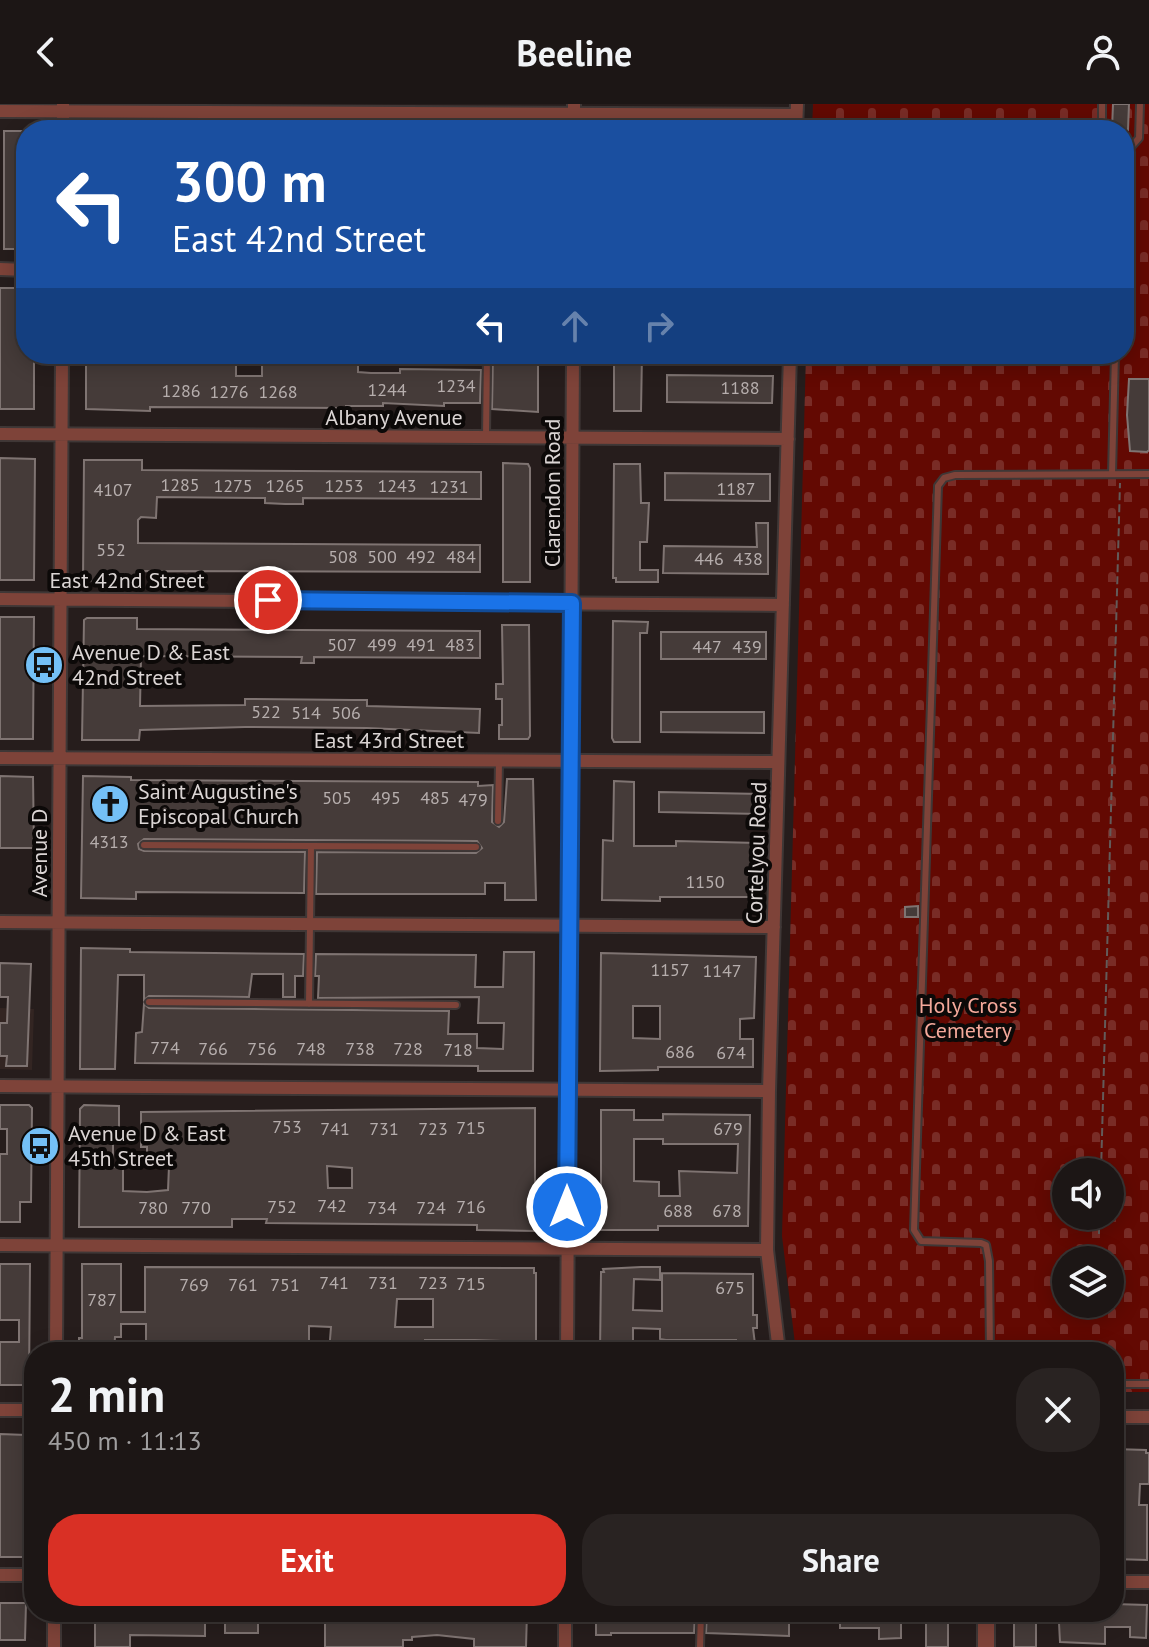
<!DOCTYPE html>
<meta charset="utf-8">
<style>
body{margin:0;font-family:"PT Sans",sans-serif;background:#292322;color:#f1f3f6;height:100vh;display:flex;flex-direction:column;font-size:30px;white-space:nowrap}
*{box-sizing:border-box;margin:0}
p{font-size:26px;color:#a09fa0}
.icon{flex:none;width:44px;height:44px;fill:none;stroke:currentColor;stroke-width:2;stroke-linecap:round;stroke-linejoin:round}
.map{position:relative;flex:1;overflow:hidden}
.details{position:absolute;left:24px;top:1238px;width:1100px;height:280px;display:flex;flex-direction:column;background:#1c1615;border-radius:32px;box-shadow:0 4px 20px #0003,0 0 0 2px #3a3534}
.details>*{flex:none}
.banner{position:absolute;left:16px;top:16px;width:1118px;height:244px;border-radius:32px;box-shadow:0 4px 20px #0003,0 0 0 2px #3a3534;background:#1a4fa0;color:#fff;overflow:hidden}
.fabs{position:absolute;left:1052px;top:1054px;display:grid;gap:16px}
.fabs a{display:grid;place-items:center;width:72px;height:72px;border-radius:50%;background:#1c1615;box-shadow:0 4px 20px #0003,0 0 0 2px #3a3534;font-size:40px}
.pin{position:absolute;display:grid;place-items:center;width:68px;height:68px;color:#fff;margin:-34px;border:4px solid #fff;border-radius:50%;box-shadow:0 2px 8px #0007}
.me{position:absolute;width:88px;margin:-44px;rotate:0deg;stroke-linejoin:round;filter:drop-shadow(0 0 6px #0008)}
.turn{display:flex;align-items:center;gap:28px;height:168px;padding:0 24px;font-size:36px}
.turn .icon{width:104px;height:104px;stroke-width:2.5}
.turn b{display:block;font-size:56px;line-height:68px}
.lanes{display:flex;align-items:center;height:76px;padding:0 24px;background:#0003;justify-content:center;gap:40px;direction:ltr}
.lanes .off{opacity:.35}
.round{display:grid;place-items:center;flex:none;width:84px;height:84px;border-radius:32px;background:#292322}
.head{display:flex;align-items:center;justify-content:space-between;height:136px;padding:0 24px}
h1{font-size:48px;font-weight:600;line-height:60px}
.button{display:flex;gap:16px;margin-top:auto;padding:16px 24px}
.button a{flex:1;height:92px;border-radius:32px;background:#d93025;color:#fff;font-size:32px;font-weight:600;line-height:92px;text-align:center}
.button a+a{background:#292322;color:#f1f3f6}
header{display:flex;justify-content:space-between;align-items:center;height:104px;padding:0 24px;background:#1c1615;font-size:36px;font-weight:600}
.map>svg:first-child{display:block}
.built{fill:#332522}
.cemetery{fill:url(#cemetery-stones);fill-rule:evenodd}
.building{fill:#453b39;stroke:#7f7472;stroke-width:2;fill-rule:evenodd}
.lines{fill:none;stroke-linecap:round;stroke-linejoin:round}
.service-casing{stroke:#3f3736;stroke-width:10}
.minor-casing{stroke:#3f3736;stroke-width:16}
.tertiary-casing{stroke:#3f3736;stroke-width:20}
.path{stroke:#635b5a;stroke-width:2;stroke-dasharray:8 4;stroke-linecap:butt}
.service{stroke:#7e4339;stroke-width:6}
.minor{stroke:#7e4339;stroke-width:12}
.tertiary{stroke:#7e4339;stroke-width:16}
.route-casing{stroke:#114b97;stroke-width:20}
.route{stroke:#1a73e8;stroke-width:14}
.labels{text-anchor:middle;stroke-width:8;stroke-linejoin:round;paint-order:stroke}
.number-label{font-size:18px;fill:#b6aead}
.street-label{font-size:22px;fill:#dbd5d4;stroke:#0c0908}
.poi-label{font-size:22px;fill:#dbd5d4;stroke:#0c0908;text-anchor:start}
.park-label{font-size:22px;fill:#f5a99b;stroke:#0c0908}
</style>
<header><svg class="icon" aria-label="back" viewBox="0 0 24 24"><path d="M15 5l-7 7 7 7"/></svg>Beeline<svg class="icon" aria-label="person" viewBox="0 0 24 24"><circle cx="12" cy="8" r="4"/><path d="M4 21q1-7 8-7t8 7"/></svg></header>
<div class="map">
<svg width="1149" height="1543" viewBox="0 0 1149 1543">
<defs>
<pattern id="cemetery-stones" width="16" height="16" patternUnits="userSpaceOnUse" patternTransform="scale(2)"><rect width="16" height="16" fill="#630902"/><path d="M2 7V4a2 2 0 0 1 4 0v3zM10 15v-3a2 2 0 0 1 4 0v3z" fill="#792c26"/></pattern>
</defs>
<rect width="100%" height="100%" fill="#261d1c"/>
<path class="built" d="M0,904L34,905L32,966L0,965Z"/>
<path class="cemetery" d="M813,0H1149V1288H1114V1248H796L782,1132L806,250H1124V26H812ZM1066,1068H1110V1112H1066ZM1066,1156H1110V1200H1066Z"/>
<path class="building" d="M1113,0H1129L1128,26L1112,25Z
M4,27H26V145H4Z
M0,184H26V250H34V305H0Z
M86,250H236V272H262V250H358V268L371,269H400V265L481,266L480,299H444V302L383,299V302H346V304L150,303V307L86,305Z
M493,250H538V308L492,305Z
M614,250H642L641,307H614Z
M667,271L773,272L772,299L667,298Z
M1129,275H1149V346L1147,348L1130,347L1127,311Z
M0,354L35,355L34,476H0Z
M84,356H142V366L481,368V395L303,394V400H285L265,399V394L157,393L156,414L141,413L138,416V439L480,441V468L138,467V477H83Z
M503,359L528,360L530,364V478H503Z
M614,360H640L641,399H649L647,438H640V466H658V478H616V474H613Z
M665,369L770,370V397L665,396Z
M756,419H768V470L663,469L664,442L757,443Z
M0,513H34L33,635H0Z
M87,514H137V525L480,527V554L314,553V559H301L302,553L141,552L140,602L245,601V595L353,596H367V602L480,605L479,629L367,624L245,623L140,626L139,636H82L84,516Z
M613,517L648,518L647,529H640V638H614L612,634Z
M502,521H529L530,632L528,635H499V621H502V595H496V580H503Z
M661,528H766V555H661Z
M661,608H764V629L661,628Z
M0,672L33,673L34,744H0Z
M83,672L131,673V676L478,678V682L493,681L492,718L499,723L504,718L507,675H533L536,796H505V779H485V790H316L317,748L476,749L482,744L477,737L144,735L138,740L139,745L144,747L305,748L304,789L136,788V795L81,794Z
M614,677L634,678V742H676V737L758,739V793H660V797L602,796L603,736L613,737Z
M659,688L762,690L761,710L659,708Z
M918,802V813H905V803Z
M81,844L130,845V848L304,850L303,872H295V893H283V870H252L249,893L149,892L144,896V871H118L115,965H80Z
M504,848H534L533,967H478V962L135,959L136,929L142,928L144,900L149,904L449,907L448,930H477V944L503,945L504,919H478L479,893L318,894L319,872H315L316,850L476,851L475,883H503Z
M601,849L756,853L754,914L740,915V935H753V963H658V966L600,967ZM633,902H660V935L633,934Z
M0,859L31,860L27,962H6L7,952H0V919H7L8,893H0Z
M0,1001H29L32,1004L31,1098H20V1118H0V1050H7V1025H0Z
M84,1001L119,1002V1030H113V1063H123V1087L147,1088L168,1086L169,1062H147V1043H141V1008L535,1004V1127L477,1126V1121L266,1119L267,1115H232V1123H79L80,1005ZM327,1062L352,1064V1084H328Z
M601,1006H634V1016H663V1010L750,1011L748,1122H658V1126H601ZM634,1035H663V1040H738L737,1069L679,1067L680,1092H659V1078L634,1077Z
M0,1160H30L29,1281H0V1238H19V1216H0Z
M82,1160H121V1208H145V1163L534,1164V1169H536V1248H501V1237L475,1236H425V1248H329L331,1223L309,1222V1248H146V1220H121V1233H115L114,1248H79V1234H82ZM397,1195H433V1223H395Z
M641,1163H660V1176L634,1175L633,1206L662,1207V1169L753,1170V1211H757V1224H753L756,1248H736V1236H666L660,1235V1225L633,1224V1248H600L601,1168H604L603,1165Z
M0,1330L26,1331L25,1415H29L28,1453H0Z
M1114,1345L1146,1346V1349H1149V1380H1140L1139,1401H1147V1456L1114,1455Z
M0,1499H26L25,1536H0Z
M1114,1500L1147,1501L1146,1534L1130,1533V1523H1105V1540L1060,1538L1059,1519H1036V1543H1014V1508H1114Z
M205,1508V1532L130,1531V1543H95V1509Z
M225,1508H258V1529H225Z
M325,1508L495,1510V1508H527L526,1543H474V1535L437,1531L412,1533V1536H403V1543H325Z
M596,1508H695L694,1529H611V1531H596Z
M707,1508H789V1532L706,1529Z
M840,1508H901V1534L879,1535V1524H840Z
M926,1508H948V1543H926Z"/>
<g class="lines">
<g class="service-casing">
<path id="service" d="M1102,26V0
M1124,51L1139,34L1140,0
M486,333L487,250
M1112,370L1115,250
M498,717L499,657
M144,741L311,742
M149,898L456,901
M309,900L311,742L476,743
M990,1248L989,1157L986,1141L981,1139L921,1137L914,1126L938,382L944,374L955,371L1149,370
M1114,1280H1149
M700,1543L701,1508"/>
</g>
<g class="minor-casing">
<path id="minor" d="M0,7L796,11
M63,26V0
M574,26V0
M796,26L797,0
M0,165L26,166
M0,330L788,335
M0,495L783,501
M0,654L778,658
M0,818L774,823
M0,982L769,987
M0,1141L767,1146
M56,1248L62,250
M567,1248L573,250
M779,1248L767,1146L769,987L790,250
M0,1306H34
M1114,1313H1149
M0,1471H34
M1114,1478H1149
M54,1543V1508
M565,1543V1508"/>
</g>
<g class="tertiary-casing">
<path id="tertiary" d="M986,1543V1508"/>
</g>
<path class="path" d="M1101,1068L1120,379
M1099,1130V1112"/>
<use href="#service" class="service"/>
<use href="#minor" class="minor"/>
<use href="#tertiary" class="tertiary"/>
</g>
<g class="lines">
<g class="route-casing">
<path id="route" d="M268,496L572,499L567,1103"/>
</g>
<use href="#route" class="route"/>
</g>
<defs>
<g id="bus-disc" transform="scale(2)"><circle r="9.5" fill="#74c0f6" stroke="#0c0908"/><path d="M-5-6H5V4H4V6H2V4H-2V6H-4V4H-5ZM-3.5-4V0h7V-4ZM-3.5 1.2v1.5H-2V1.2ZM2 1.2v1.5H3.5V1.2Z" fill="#111"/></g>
<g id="church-disc" transform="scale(2)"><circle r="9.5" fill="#74c0f6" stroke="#0c0908"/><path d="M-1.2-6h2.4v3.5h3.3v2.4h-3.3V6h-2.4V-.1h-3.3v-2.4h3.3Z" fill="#111"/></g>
</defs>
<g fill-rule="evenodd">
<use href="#bus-disc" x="44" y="561"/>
<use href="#church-disc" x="110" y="700"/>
<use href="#bus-disc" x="40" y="1042"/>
</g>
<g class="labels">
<g class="number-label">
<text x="456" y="288">1234</text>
<text x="740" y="290">1188</text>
<text x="387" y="292">1244</text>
<text x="181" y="293">1286</text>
<text x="229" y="294">1276</text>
<text x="278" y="294">1268</text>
<text x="180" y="387">1285</text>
<text x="233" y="388">1275</text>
<text x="285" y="388">1265</text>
<text x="344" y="388">1253</text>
<text x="397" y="388">1243</text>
<text x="449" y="389">1231</text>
<text x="736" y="391">1187</text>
<text x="113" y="392">4107</text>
<text x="111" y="452">552</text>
<text x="343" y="459">508</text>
<text x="382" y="459">500</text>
<text x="421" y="459">492</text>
<text x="461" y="459">484</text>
<text x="709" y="461">446</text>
<text x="748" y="461">438</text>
<text x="342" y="547">507</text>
<text x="382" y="547">499</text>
<text x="421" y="547">491</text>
<text x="460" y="547">483</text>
<text x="707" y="549">447</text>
<text x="747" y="549">439</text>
<text x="266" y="614">522</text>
<text x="306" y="615">514</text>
<text x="346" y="615">506</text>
<text x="337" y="700">505</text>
<text x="386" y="700">495</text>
<text x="435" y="700">485</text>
<text x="473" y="702">479</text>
<text x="109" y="744">4313</text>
<text x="705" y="784">1150</text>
<text x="670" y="872">1157</text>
<text x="722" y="873">1147</text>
<text x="165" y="950">774</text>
<text x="213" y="951">766</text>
<text x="262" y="951">756</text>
<text x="311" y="951">748</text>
<text x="360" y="951">738</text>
<text x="408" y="951">728</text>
<text x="458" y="952">718</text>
<text x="680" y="954">686</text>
<text x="731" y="955">674</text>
<text x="287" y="1029">753</text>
<text x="471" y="1030">715</text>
<text x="335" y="1031">741</text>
<text x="384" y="1031">731</text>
<text x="433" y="1031">723</text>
<text x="728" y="1031">679</text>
<text x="332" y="1108">742</text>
<text x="282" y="1109">752</text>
<text x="471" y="1109">716</text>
<text x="153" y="1110">780</text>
<text x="196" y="1110">770</text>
<text x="382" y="1110">734</text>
<text x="431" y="1110">724</text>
<text x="678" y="1113">688</text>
<text x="727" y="1113">678</text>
<text x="334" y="1185">741</text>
<text x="383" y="1185">731</text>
<text x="433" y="1185">723</text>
<text x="471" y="1186">715</text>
<text x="194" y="1187">769</text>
<text x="243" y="1187">761</text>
<text x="285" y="1187">751</text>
<text x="730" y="1190">675</text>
<text x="102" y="1202">787</text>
</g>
<g class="street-label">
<text x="394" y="321">Albany Avenue</text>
<text transform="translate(552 389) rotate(-90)" y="8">Clarendon Road</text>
<text x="127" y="484">East 42nd Street</text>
<text x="389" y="644">East 43rd Street</text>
<text transform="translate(39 749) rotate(-90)" y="8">Avenue D</text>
<text transform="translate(756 749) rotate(-88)" y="8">Cortelyou Road</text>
</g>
<g class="poi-label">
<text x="72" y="556">Avenue D &amp; East<tspan x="72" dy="25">42nd Street</tspan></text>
<text x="138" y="695">Saint Augustine's<tspan x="138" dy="25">Episcopal Church</tspan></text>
<text x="68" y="1037">Avenue D &amp; East<tspan x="68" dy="25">45th Street</tspan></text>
</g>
<g class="park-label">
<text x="968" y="909">Holy Cross<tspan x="968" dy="25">Cemetery</tspan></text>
</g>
</g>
</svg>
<div class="fabs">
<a><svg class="icon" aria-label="sound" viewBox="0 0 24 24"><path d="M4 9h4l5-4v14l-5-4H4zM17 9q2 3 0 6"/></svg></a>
<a><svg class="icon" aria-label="layers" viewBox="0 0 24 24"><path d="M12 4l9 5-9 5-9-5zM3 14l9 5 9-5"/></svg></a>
</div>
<div class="pin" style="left:268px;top:496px;background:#d93025"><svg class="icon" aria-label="arrive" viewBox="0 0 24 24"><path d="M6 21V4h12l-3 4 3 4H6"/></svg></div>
<svg class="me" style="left:567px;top:1103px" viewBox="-20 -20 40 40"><circle r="17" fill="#1a73e8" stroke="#fff" stroke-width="3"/><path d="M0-11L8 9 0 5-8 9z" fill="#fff"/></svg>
<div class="banner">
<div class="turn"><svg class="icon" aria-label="left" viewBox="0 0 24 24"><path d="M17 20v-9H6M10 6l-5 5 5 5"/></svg><div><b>300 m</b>East 42nd Street</div></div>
<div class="lanes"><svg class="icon" aria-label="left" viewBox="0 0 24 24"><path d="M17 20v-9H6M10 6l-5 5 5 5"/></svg><svg class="icon off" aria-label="ahead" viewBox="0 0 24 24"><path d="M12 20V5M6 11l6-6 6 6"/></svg><svg class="icon off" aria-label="right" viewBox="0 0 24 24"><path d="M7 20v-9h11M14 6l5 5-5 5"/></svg></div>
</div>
<section class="details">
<div class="head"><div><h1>2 min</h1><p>450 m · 11:13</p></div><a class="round"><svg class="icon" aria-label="close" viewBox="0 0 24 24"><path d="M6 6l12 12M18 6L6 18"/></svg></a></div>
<div class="button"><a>Exit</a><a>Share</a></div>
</section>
</div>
